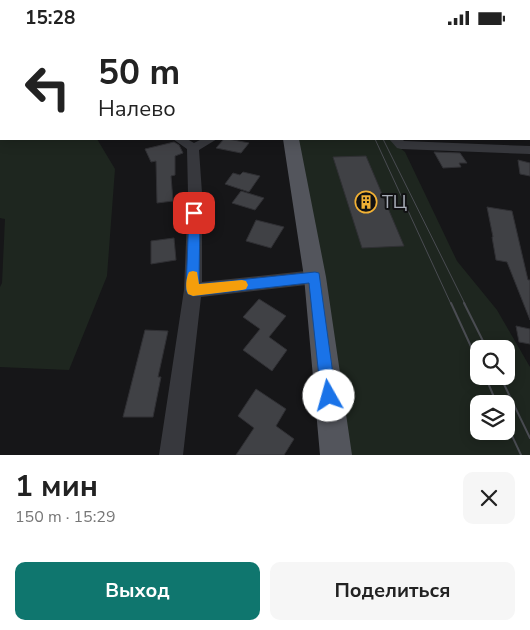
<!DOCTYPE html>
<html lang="ru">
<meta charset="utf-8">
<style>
body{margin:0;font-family:"Nunito Sans",sans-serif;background:#f6f6f6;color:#222;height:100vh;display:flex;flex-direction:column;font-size:19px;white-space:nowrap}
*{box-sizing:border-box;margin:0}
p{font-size:16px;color:#767676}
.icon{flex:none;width:28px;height:28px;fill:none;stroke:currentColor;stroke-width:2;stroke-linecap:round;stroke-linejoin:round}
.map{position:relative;height:420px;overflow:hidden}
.panel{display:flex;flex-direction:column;background:#fff;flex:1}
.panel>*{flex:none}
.top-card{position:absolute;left:0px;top:0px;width:530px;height:105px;box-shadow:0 2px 12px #0003;background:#fff;color:#222;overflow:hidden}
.tools{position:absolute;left:470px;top:305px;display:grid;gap:10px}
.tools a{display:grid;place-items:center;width:45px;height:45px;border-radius:10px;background:#fff;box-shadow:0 2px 12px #0003;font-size:25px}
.pin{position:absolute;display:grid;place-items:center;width:42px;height:42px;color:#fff;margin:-21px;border-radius:10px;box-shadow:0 2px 8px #0006}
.me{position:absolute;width:55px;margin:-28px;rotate:353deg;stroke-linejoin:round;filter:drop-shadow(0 0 4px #0008)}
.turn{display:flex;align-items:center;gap:18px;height:105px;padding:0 15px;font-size:22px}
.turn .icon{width:65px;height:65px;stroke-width:2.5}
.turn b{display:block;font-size:35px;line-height:42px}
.round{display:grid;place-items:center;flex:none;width:52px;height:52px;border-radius:10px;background:#f6f6f6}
.head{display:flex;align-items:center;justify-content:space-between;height:85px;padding:0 15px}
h1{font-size:30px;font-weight:700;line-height:38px}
.cta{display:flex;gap:10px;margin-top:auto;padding:10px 15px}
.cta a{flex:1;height:58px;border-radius:10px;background:#0f766e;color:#fff;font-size:20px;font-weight:700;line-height:58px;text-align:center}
.cta a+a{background:#f6f6f6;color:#222}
.status{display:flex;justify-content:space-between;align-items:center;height:35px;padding:0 25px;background:#fff;direction:ltr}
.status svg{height:14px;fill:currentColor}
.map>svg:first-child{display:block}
.green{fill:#1e261f;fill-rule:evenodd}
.building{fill:#404145;stroke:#303034}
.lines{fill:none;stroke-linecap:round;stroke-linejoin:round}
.minor{fill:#37383d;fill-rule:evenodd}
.major{fill:#53555c;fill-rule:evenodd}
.tram-far1{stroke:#4a4c52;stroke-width:1}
.tram{stroke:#4a4c52;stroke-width:2}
.route{fill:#1a73e8;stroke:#114b97}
.slow{fill:#f59e0b}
.labels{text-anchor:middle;stroke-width:4;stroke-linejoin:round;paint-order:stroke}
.poi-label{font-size:18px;fill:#a8adb8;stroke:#111113;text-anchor:start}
</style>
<div class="status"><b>15:28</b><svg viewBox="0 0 49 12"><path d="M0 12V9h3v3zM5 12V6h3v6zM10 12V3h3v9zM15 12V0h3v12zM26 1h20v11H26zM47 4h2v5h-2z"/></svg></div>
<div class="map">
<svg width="530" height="420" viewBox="0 0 530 420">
<rect width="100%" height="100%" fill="#161618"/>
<path class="green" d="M39,0H272V1H36Z
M0,30L1,104H97L115,134L107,241L69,335L0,332V252L2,248L5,184L0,183Z
M296,104H392L395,109L405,117L457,226L497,275L530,332V420H345L321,243ZM479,314H506V341H479ZM479,369H506V396H479Z"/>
<path class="building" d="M224,104H228L249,108L241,118L216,113Z
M174,107L179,110L183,118L175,121V140L171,141L173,166L157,168L156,126L151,127L145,114Z
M434,117L460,118L467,128H459L461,132L443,133Z
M366,121L404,211L362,213L333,122Z
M518,125L530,128V141L520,139Z
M243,137L260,141L249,157L225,149L233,138L240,140Z
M241,156L264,163L255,175L232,168Z
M487,172L512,176L528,245H530V285L507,227L496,225L492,202H493Z
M256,185L284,192L271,213L246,206Z
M174,203L176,225L151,229V206Z
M259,264L286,281L269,302L287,315L272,336L243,315L260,294L243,282Z
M516,291L530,294V309L519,307Z
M145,295L168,296L158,342H161L153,382H123Z
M256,354L286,374L276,391L294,404L284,420H236L254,393L238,381Z"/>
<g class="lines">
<path class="minor" d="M0,0H4L5,1H1L0,4Z
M15,0H25L26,1H16Z
M138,0H146V1H138Z
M412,0H420L421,1H413Z
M529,53H530V60H529Z
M173,104H187L194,108L202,104H217L199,115L202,158V247L315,235L321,237L324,242L321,247L315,249L201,262L183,420H159L184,255L188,158L187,114Z
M389,104H402L404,106L530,111V119L401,114L397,113Z"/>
<path class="major" d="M274,0H284V1H274Z
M283,104H299L326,242L352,420H320L304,242Z"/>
<path class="tram-far1" d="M375,104L451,269
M383,104L465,269"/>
<path class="tram" d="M451,268L479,329
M464,268L487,314
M485,341L497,369
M500,341L530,403
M506,388L521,420"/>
</g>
<path class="route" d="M194,174L200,178L199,249L315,237L319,238L336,361L334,366L329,368L323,366L321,361L309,248L193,261L188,259L186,255L189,178Z"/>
<path class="slow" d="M193,236L197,237L199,249L242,245L246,246L248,250L246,254L242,255L193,261L188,259C185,253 186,243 189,237Z"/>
<defs>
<g id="building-ring" transform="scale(1.125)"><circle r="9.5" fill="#111113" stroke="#f2b134" stroke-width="1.5"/><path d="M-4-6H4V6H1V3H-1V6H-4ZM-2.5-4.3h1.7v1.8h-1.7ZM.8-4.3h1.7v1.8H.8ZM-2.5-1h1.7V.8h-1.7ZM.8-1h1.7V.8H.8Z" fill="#f2b134"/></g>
</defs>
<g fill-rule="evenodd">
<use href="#building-ring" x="366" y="167"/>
</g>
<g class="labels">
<g class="poi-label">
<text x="382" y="173">ТЦ</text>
</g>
</g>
</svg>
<div class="tools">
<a><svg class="icon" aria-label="search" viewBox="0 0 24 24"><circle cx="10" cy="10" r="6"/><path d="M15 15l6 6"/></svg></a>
<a><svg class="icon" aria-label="layers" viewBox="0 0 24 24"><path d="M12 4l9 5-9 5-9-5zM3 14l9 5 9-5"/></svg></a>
</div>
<div class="pin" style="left:194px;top:178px;background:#d93025"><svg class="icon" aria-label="arrive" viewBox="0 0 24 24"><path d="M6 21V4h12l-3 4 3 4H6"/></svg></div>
<svg class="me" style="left:329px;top:361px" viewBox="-20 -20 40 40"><circle r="19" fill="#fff"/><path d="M0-13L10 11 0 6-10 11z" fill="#1a73e8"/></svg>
<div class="top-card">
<div class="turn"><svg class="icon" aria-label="left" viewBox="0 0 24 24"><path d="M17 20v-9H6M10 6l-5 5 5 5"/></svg><div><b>50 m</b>Налево</div></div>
</div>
</div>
<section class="panel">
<div class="head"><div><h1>1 мин</h1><p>150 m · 15:29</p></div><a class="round"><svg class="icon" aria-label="close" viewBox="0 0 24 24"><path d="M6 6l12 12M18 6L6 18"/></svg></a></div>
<div class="cta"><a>Выход</a><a>Поделиться</a></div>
</section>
